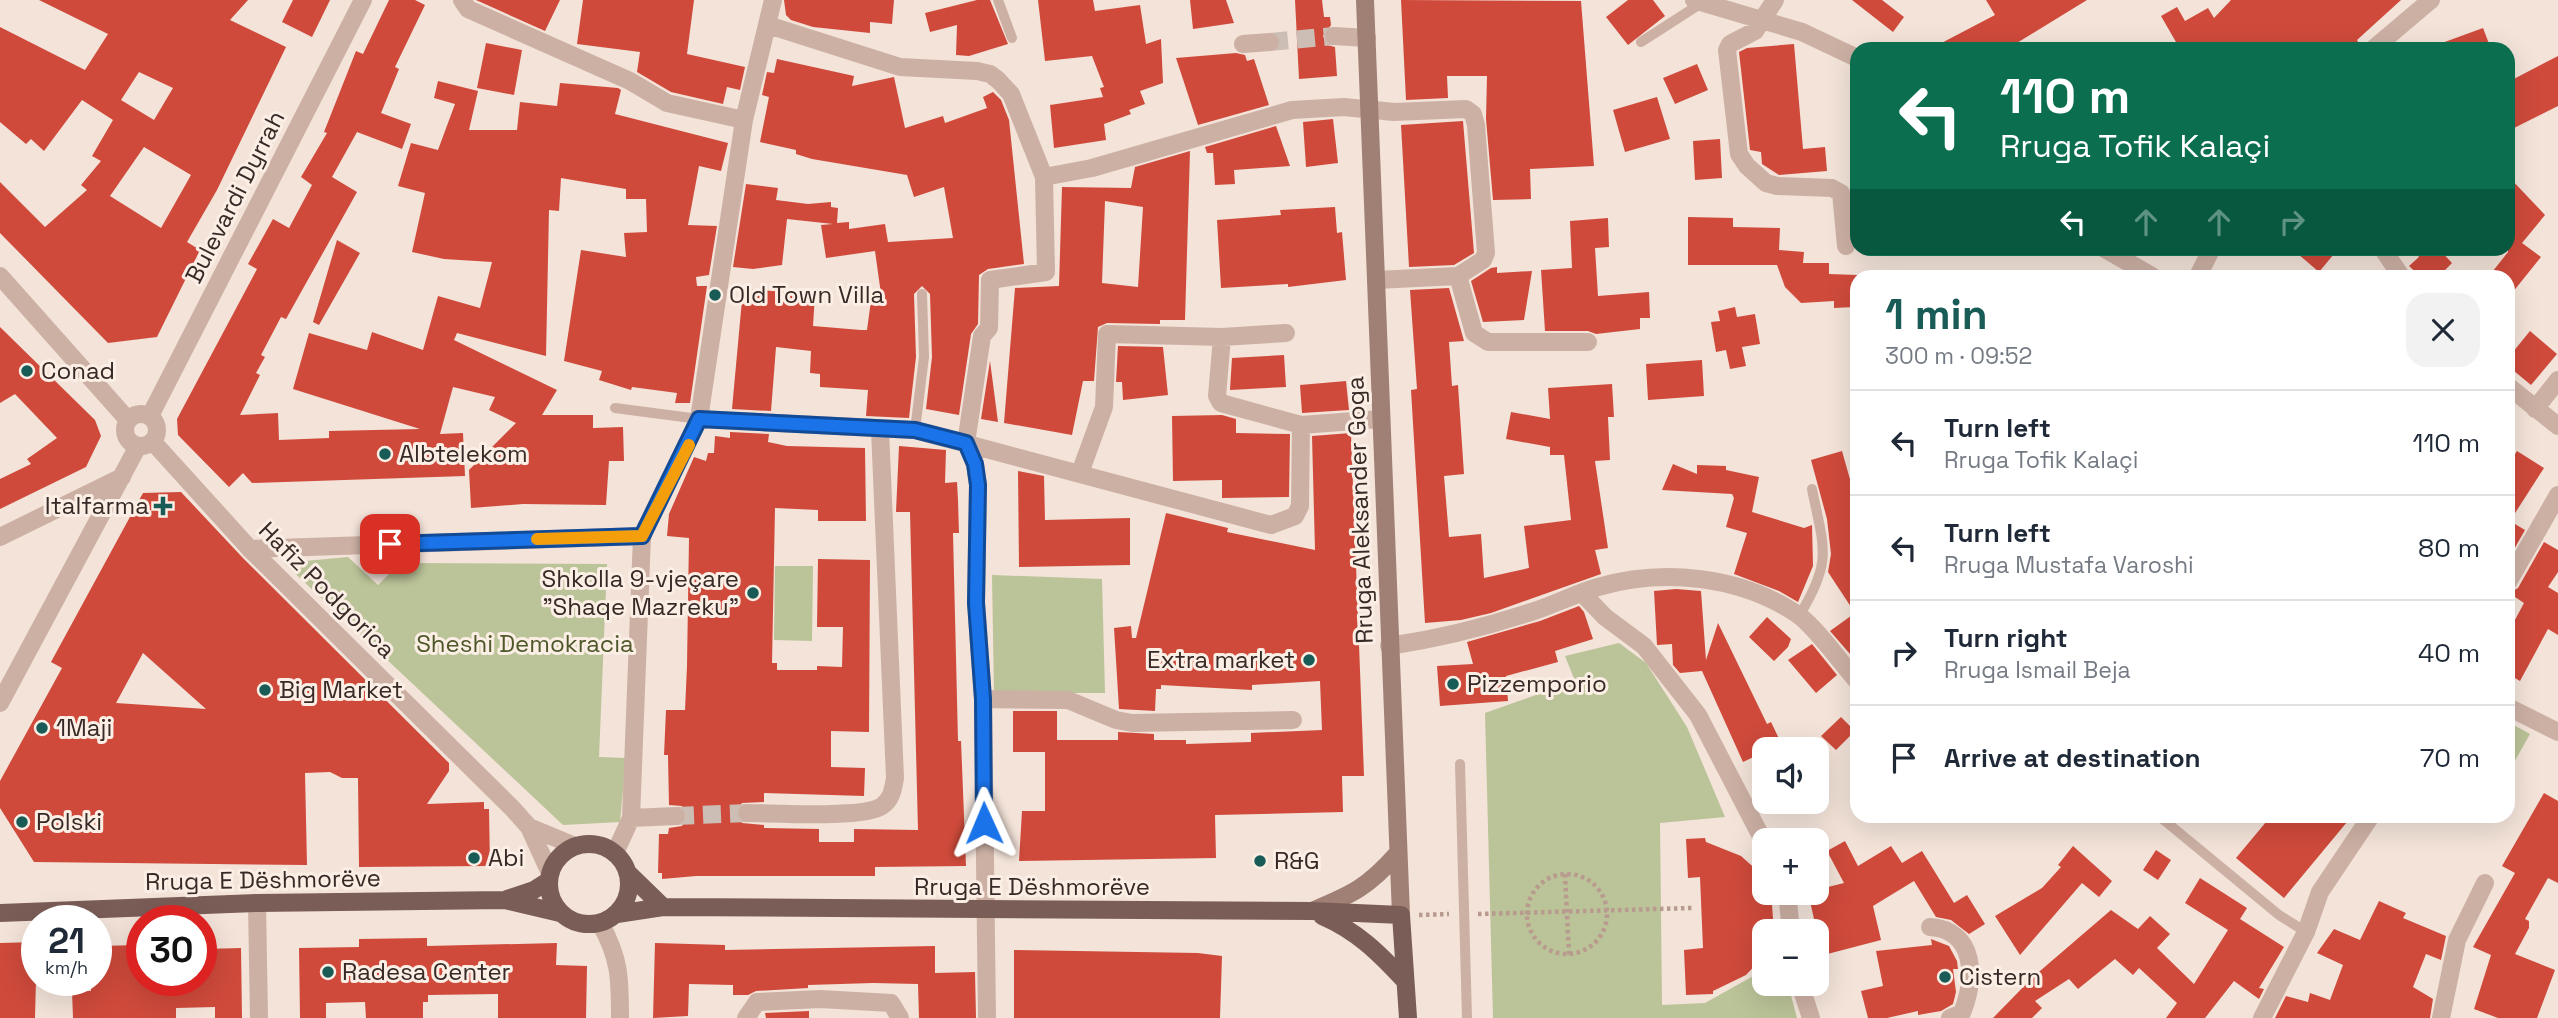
<!DOCTYPE html>
<meta charset="utf-8">
<style>
body{margin:0;font-family:"Space Grotesk",sans-serif;background:#f2f2f3;color:#1f2937;height:100vh;display:flex;flex-direction:column;font-size:26px;white-space:nowrap}
*{box-sizing:border-box;margin:0}
p{font-size:23px;color:#747a83}
.icon{flex:none;width:38px;height:38px;fill:none;stroke:currentColor;stroke-width:2;stroke-linecap:round;stroke-linejoin:round}
.map{position:relative;flex:1;overflow:hidden}
.panel{position:absolute;left:1850px;top:270px;width:665px;height:553px;display:flex;flex-direction:column;background:#fff;border-radius:21px;box-shadow:0 7px 28px #0002}
.panel>*{flex:none}
.hud{position:absolute;left:1850px;top:42px;width:665px;height:214px;border-radius:21px;box-shadow:0 7px 28px #0002;background:#0b6e4f;color:#fff;overflow:hidden}
.buttons{position:absolute;left:1752px;top:737px;display:grid;gap:14px}
.buttons a{display:grid;place-items:center;width:77px;height:77px;border-radius:14px;background:#fff;box-shadow:0 7px 28px #0002;font-size:35px}
.speed{position:absolute;left:21px;top:905px;display:flex;gap:14px;font-size:35px;font-weight:700;text-align:center}
.speed>*{display:grid;place-content:center;width:91px;height:91px;border-radius:50%;background:#fff;box-shadow:0 7px 28px #0002;line-height:1}
.speed small{font-size:18px;font-weight:400}
.speed .limit{border:10px solid #d22;background:#fff;color:#111}
.pin{position:absolute;display:grid;place-items:center;width:60px;height:60px;color:#fff;margin:-30px;border-radius:14px;box-shadow:0 4px 10px #0006}
.me{position:absolute;width:77px;margin:-38px;rotate:359deg;stroke-linejoin:round;filter:drop-shadow(0 0 5px #0008)}
.turn{display:flex;align-items:center;gap:24px;height:147px;padding:0 35px;font-size:32px}
.turn .icon{width:91px;height:91px;stroke-width:2.5}
.turn b{display:block;font-size:49px;line-height:60px}
.lanes{display:flex;align-items:center;height:66px;padding:0 35px;background:#0003;justify-content:center;gap:35px;direction:ltr}
.lanes .off{opacity:.35}
.round{display:grid;place-items:center;flex:none;width:74px;height:74px;border-radius:21px;background:#f2f2f3}
.overview{display:flex;align-items:center;justify-content:space-between;height:119px;padding:0 35px}
h1{font-size:42px;font-weight:800;line-height:52px;color:#195b56}
ul{padding:0;list-style:none}
li{display:flex;align-items:center;gap:21px;height:105px;padding:0 35px;border-top:2px solid #e0e1e3}
li div{flex:1}
li b{display:block;font-size:26px}
li em{font-style:normal}
.map>svg:first-child{display:block}
.green{fill:#bbc398}
.building{fill:#cf4a3b;fill-rule:evenodd}
.lines{fill:none;stroke-linecap:round;stroke-linejoin:round}
.minor-tunnel{stroke:#cdbeb5;stroke-width:18;stroke-dasharray:18 9;stroke-linecap:butt}
.path{stroke:#b89a8e;stroke-width:4.5;stroke-dasharray:3.5 3.5;stroke-linecap:butt}
.service{stroke:#ccb0a4;stroke-width:10}
.minor{stroke:#ccb0a4;stroke-width:18}
.tertiary{stroke:#ccb0a4;stroke-width:18}
.secondary{stroke:#a07f75;stroke-width:18}
.primary{stroke:#7a5d56;stroke-width:18}
.route-casing{stroke:#114b97;stroke-width:18}
.route{stroke:#1a73e8;stroke-width:12}
.slow{stroke:#f59e0b;stroke-width:12}
.poi-dot{fill:#195b56;stroke:#fbeee5;stroke-width:2.5}
.labels{text-anchor:middle;stroke-width:6;stroke-linejoin:round;paint-order:stroke}
.street-label{font-size:24px;fill:#372926;stroke:#fbeee5}
.poi-label{font-size:24px;fill:#372926;stroke:#fbeee5;text-anchor:start}
.park-label{font-size:24px;fill:#4d5728;stroke:#fbeee5}
</style>
<div class="map">
<svg width="2558" height="1018" viewBox="0 0 2558 1018">
<rect width="100%" height="100%" fill="#f3e3d9"/>
<path class="green" d="M348,557L378,585L400,563L607,564L599,757L626,758L620,822L563,825L284,563Z
M775,566H813L812,641L774,640Z
M992,575L1102,579L1105,693H994Z
M1619,643L1646,663L1687,727L1725,817L1660,823L1662,1005L1705,1003L1764,970V984H1788L1797,1018H1493L1485,713L1575,681L1565,656Z
M2508,722L2530,734L2508,773Z"/>
<path class="building" d="M39,0H248L230,20L286,47L217,190L187,242L200,250L157,337L108,343L0,233V182L45,227L87,190L81,185L101,161L92,156L113,120L82,100L44,151L31,139L26,144L0,122V27L85,70L108,34ZM139,72L173,88L154,120L121,100ZM144,147L191,175L161,228L110,196Z
M293,0H330L312,37L282,22Z
M389,0H415L425,5L395,67L399,69L381,113L411,124L402,149L357,132L332,177L357,192L286,319L281,317L261,355L265,357L256,373L260,375L240,415L278,413L279,440L329,438V431L420,429L293,389L309,333L367,350L372,332L423,350L438,296L480,308L492,262L444,259L412,252L425,193L398,186L411,143L438,150L455,104L434,98L438,81L478,91L469,130H517L520,102L557,106L560,83L618,88L621,90L615,114L728,143L721,171L699,166L688,225L717,226L709,275L696,277L697,286H707L690,403H675L677,393L632,387L631,390L599,380L602,371L564,361L581,250L626,257L624,233L647,232L646,199H626V189L561,178L559,211L549,210L546,356L457,333L454,340L557,390L542,415H593V428L623,427L624,461H609L606,505L523,504L471,508L469,470L516,423L489,410L495,397L453,387L440,434L463,433L465,476L252,483L243,473L229,487L178,435L177,419L257,269L248,264L273,219L289,228L312,185L301,177L327,133L324,132L356,51L363,54Z
M476,0H560L545,31Z
M583,0H694L687,54L745,67L740,90L727,87L723,104L671,92L637,72L640,52L577,44Z
M784,0H894L892,24L870,22V33L813,27L791,20L786,15Z
M977,0H990L1008,44L969,56L956,55L957,25L930,32L925,13Z
M1038,0H1093L1095,11L1140,5L1146,44L1161,39L1163,83L1140,91L1145,104L1129,110L1131,114L1104,124L1106,140L1054,148L1050,105L1103,97L1100,88L1104,87L1092,56L1045,61Z
M1190,0H1226L1234,23L1193,29Z
M1295,0H1322L1324,17H1330L1331,25L1323,36L1327,45L1335,47L1337,76L1299,79Z
M1401,0L1581,1L1594,166L1530,169L1531,199L1493,200L1486,119L1487,76H1447L1448,98L1406,100Z
M1628,0H1653L1665,16L1628,45L1606,17Z
M1852,0H1882L1904,17L1893,32Z
M1986,0H2087L2007,49H1930L1995,15Z
M2231,0H2401L2357,40L2362,49H2180L2161,16L2177,7L2185,21L2208,8L2214,18Z
M2483,28L2491,49H2432L2431,47Z
M486,43L522,50L514,95L477,88Z
M1794,44L1803,149L1825,147L1827,171L1779,175L1762,164L1761,152L1750,150L1739,52L1747,48Z
M1236,53L1245,55L1247,61L1254,59L1269,105L1198,125L1176,58Z
M2558,56V106L2508,131V82Z
M777,59L854,76L852,86L894,77L905,128L943,116L945,123L987,108L983,97L993,92L1001,100L1009,120L1024,264L988,269L979,275L978,324L971,334L959,415L926,409L932,357L930,294L922,286L914,294L916,357L909,418L866,416L868,390L820,387V374L810,373L811,351L776,347L771,411L732,409L743,289L815,294L813,326L861,330H867L872,293L881,294L875,251L826,258L821,225L833,224L787,219L782,265L753,269L733,267L746,184L778,188L776,200L808,204L831,202V207L838,208L837,223L849,222V229L885,224L888,242L953,238L944,187L914,197L907,175L812,159L796,154V150L760,142L769,97L762,95L767,72L774,73Z
M1697,64L1708,90L1675,104L1663,78Z
M1657,97L1670,139L1625,152L1613,110Z
M1333,119L1338,163L1306,167L1303,122Z
M1463,121L1474,253L1454,265L1409,267L1401,125Z
M1276,126L1290,166L1234,170L1235,184L1215,185L1213,153H1207L1205,147Z
M1720,139L1722,178L1695,180L1693,141Z
M1190,151L1185,320H1160V324L1107,323L1098,327L1094,381H1083L1072,435L1004,423L1015,288L1059,286L1062,187L1131,188L1135,167ZM1105,201L1143,207L1138,287L1102,283Z
M2508,176L2545,215L2522,243L2541,257L2508,298V276H2489L2508,252Z
M1335,207L1337,233L1342,232L1346,280L1288,287V284L1221,288L1217,220L1281,215L1280,210Z
M1688,217L1733,218V227L1780,228L1779,250L1804,252L1803,263H1829V274L1857,275L1854,307L1834,308V301L1801,303L1785,287L1777,265H1688Z
M1608,218L1609,247L1595,248L1598,296L1649,292L1650,318H1640V329L1596,334L1588,331H1545L1541,270L1572,268L1570,221Z
M337,240L360,253L319,325L313,322Z
M2291,248H2339L2319,272Z
M2413,248H2438L2452,263L2439,276H2420L2409,266L2419,257Z
M1497,267V273L1532,271L1524,320L1483,322L1471,281L1491,268Z
M1449,288L1464,341L1449,342L1452,386L1458,385L1464,474L1444,476L1449,537L1481,534L1484,578L1529,568L1524,526L1571,520L1564,455H1550V447L1506,439L1511,412L1550,419L1548,388L1612,384L1614,417H1608L1610,460L1595,461L1608,548L1595,550L1601,574L1491,613L1461,620L1425,623L1411,390L1417,389L1410,290Z
M1735,307L1737,317L1755,314L1760,344L1742,347L1746,366L1730,369L1726,350L1716,352L1711,322L1720,321L1718,311Z
M0,327L95,420L101,436L86,467L0,509V479L31,464L27,459L57,438L15,394L0,403Z
M2530,331L2557,354L2531,385L2508,366V358Z
M1118,346L1163,347L1168,395L1123,400L1122,382H1116Z
M1284,355L1286,387L1230,390L1232,358Z
M1702,360L1704,396L1648,400L1646,364Z
M990,361L998,422L981,419Z
M1346,381L1349,410L1302,413L1300,385Z
M1222,415L1236,419V433L1290,434L1289,497L1222,498V480L1173,481L1172,416Z
M730,432L769,434L768,442L787,446L865,448L866,521H818V510L775,508L772,663H777V670H817V666L842,667L843,627H817L818,559L870,560L869,732L831,731V767L865,768L864,796L764,793V802L742,803L736,812L742,823L764,825V828L819,829V842H854V829L918,830L910,512H896L899,446L946,450L945,483L957,482L958,500L959,533H953L958,741H961L966,866L875,867V876H696L662,879V873H658L659,834H668L669,828L682,826L687,816L682,806L669,805L668,755H664L666,710H685L687,666L689,538L667,536L669,514L694,457L706,461L708,453H714L715,436L730,438Z
M1351,433L1364,776H1342L1343,812L1215,815L1216,858L1019,861L1022,811H1045V752H1013V711H1057V740H1118V732L1154,734V740H1186V744L1251,742V733L1322,730L1320,681L1252,685V690L1161,685V689H1156L1155,711L1119,709L1114,628L1131,626L1132,638H1136L1166,513L1228,528L1227,532L1315,550L1312,436Z
M1842,451L1857,504V649L1850,654L1830,631L1855,613L1828,572L1831,554L1827,519L1811,460Z
M2517,451L2544,468L2510,521L2525,530L2508,560V465Z
M1673,464L1697,474V465L1726,466V470L1759,477L1752,512L1804,528L1812,525L1813,566L1798,602L1779,591L1734,574L1747,533L1726,527L1734,498L1732,494L1662,490Z
M1018,471L1044,476L1045,520L1130,518V565L1019,567Z
M181,492L242,557L449,763V771L427,804L484,802V809H489L490,866L359,867L358,778H342L330,772L305,773L307,865L34,862L0,808V781L62,668L51,662L143,493ZM143,653L206,709L116,703Z
M2544,542L2558,550V572L2548,587L2558,593V635L2548,629L2520,681L2508,674V633L2524,603L2509,593L2518,588Z
M1676,589L1701,591L1706,660L1718,623L1767,724L1771,722L1784,749H1764V752L1743,762L1702,671L1680,673L1673,665L1672,644L1657,645L1654,591Z
M1579,606L1584,612L1593,639L1555,651L1558,662L1506,676L1508,701L1440,706L1437,666L1473,664L1467,642L1540,621Z
M1767,617L1791,639L1788,647L1774,661L1749,637Z
M1812,644L1837,675L1816,693L1788,660Z
M1841,717L1855,731L1836,750L1821,736Z
M2544,793L2558,801V883L2548,878L2525,919L2529,921V928L2515,954L2555,970L2537,1018H2498L2474,1009L2491,955L2473,947L2515,873L2502,866Z
M2271,816H2352L2284,898L2236,858Z
M1705,838L1706,842L1741,856L1760,873L1764,880V892H1771L1774,931H1764V956L1746,975L1713,991V994L1686,995L1684,950L1703,948L1700,877L1688,878L1686,839Z
M1845,841L1858,866L1891,846L1902,863L1922,851L1954,903L1967,895L1985,924L1969,934L1951,920L1936,917L1914,881L1873,906L1881,940L1816,957V928L1808,892L1844,883L1827,851Z
M2073,846L2112,881L2099,897L2082,883L2020,955L1995,916L2042,888L2061,867L2058,865Z
M2156,850L2171,860L2158,880L2143,870Z
M2200,878L2247,908L2240,919L2284,947L2259,988L2264,989L2259,999L2234,981L2205,1018H2166L2177,1003L2139,968L2133,975L2115,959L2078,989L2069,979L2035,1001L2042,1008L2032,1018H1993L2033,977L2111,910L2138,929L2150,916L2170,934L2157,948L2194,984L2228,930L2185,903Z
M2379,901L2406,913L2403,918L2446,936L2441,960L2426,954L2413,987L2433,999L2430,1018H2275L2286,996L2308,1002L2310,993L2330,1000L2343,965L2317,953L2334,929L2360,940Z
M427,938V946L557,943L556,965L587,966L586,1018H498V994L428,995V1002H423V1018H366L365,1002L326,1003V1018H300L299,948L359,947V939Z
M1931,939L1949,946L1957,961L1958,969H1953L1956,992L1953,1004L1941,1011L1918,1015V1011L1887,1018H1868L1861,991L1883,986L1876,951L1932,945Z
M37,942L35,1018H0V943Z
M655,943L725,945V950L935,946V973L975,972L976,1018H919L918,984L873,983L808,985V988L756,991L748,995H733V985L689,984L688,1016L653,1018Z
M142,945V980H204V949L241,948L242,1018H215V1007L176,1008V1018H73L72,991H91V980H96V946Z
M1014,950L1198,953L1222,956L1220,1018H1014Z
M809,1011V1018H766L765,1013Z"/>
<g class="lines">
<path class="minor-tunnel" d="M1270,42L1334,36
M676,816L747,813"/>
<path class="path" d="M1527 914a40 40 0 1 1 80 0a40 40 0 1 1-80 0Z
M1565,874L1569,955
M1478,914L1692,908
M1419,915L1449,914"/>
<path class="service" d="M998,0L1012,38
M1641,42L1700,4
M615,408L699,419
M915,430L924,357L922,294
M1799,616C1833,561 1824,549 1812,489
M1460,764L1467,1018
M2159,816L2279,915L2306,932"/>
<path class="minor" d="M462,0L468,9L630,81L667,103L744,120
M1694,0L1802,32L1857,58
M1775,0L1755,31L1730,44L1727,50L1739,154L1747,166L1766,183L1777,186L1832,188L1841,193L1846,246
M768,25L900,67L977,71L990,74L998,80L1011,94L1044,177L1046,272L990,280L989,328L982,336L966,443
M1334,36L1367,38
M1243,44L1270,42
M1044,177L1092,168L1292,110L1344,107L1394,112L1466,109L1473,114L1476,125L1486,253L1483,260L1458,276L1376,280
M2103,248L2152,276
M2382,248L2401,276
M1458,276L1474,333L1488,342H1588
M1222,337L1217,396L1221,403L1301,425L1381,419
M2508,386L2558,426
M2535,409L2558,380
M150,416L363,0
M699,419L915,430L1271,525L1295,516L1300,506L1301,425
M966,443L975,464L978,485L976,602L983,699L987,1018
M1080,473L1104,407L1107,334L1222,337L1286,333
M0,537L122,477
M250,549L642,536
M2508,582L2558,495
M1582,593L1605,617L1644,646L1698,715L1764,842
M983,699L1068,700L1116,720L1132,723L1293,720
M0,703L138,446
M2508,707L2558,732
M747,813C773,813 864,819 882,806C892,799 893,789 895,778L880,430
M631,818L676,816
M615,853L631,818L642,536L699,419L744,120L773,0
M1787,892L1791,931
M257,903L259,1018
M600,923C620,958 620,979 620,1018
M1930,927C1976,930 1976,978 1962,1013L1950,1018
M1800,984L1811,1018
M746,1018L757,1002L820,999L891,1003L900,1018
M2262,1018L2306,932L2320,892L2371,816
M2441,1018L2457,940L2485,883"/>
<path class="tertiary" d="M2373,49L2431,0
M0,276L128,420
M2198,276L2212,248
M125 430a16 16 0 1 1 32 0a16 16 0 1 1-32 0Z
M153,442L250,549L512,808L529,827L550,873
M1389,646C1437,639 1482,628 1528,613C1552,606 1574,594 1598,587C1663,568 1740,576 1797,614C1815,626 1841,663 1857,681
M529,827L575,846"/>
<path class="secondary" d="M1365,0L1401,915
M1312,911C1353,894 1368,887 1398,853"/>
<path class="primary" d="M549 884a40 40 0 1 1 80 0a40 40 0 1 1-80 0Z
M627,872L663,907
M507,899L534,890L548,881
M0,913L257,903L505,900L560,913
M617,914L663,907L1312,911L1401,915L1408,1018
M1322,916C1357,931 1379,953 1405,981"/>
</g>
<g class="lines">
<g class="route-casing">
<path id="route" d="M390,544L642,536L699,419L915,430L966,443L975,464L978,485L976,603L983,699L984,823"/>
</g>
<use href="#route" class="route"/>
<path class="slow" d="M537,539L642,536L689,445"/>
</g>
<g class="poi-dot">
<circle cx="715" cy="295" r="7"/>
<circle cx="27" cy="371" r="7"/>
<circle cx="385" cy="454" r="7"/>
<path d="M159.5 495.5h7v7h7v7h-7v7h-7v-7h-7v-7h7z"/>
<circle cx="753" cy="593" r="7"/>
<circle cx="1309" cy="660" r="7"/>
<circle cx="1453" cy="684" r="7"/>
<circle cx="265" cy="690" r="7"/>
<circle cx="42" cy="728" r="7"/>
<circle cx="22" cy="822" r="7"/>
<circle cx="474" cy="858" r="7"/>
<circle cx="1260" cy="861" r="7"/>
<circle cx="328" cy="972" r="7"/>
<circle cx="1945" cy="977" r="7"/>
</g>
<g class="labels">
<g class="street-label">
<text transform="translate(235 197) rotate(-63)" y="8">Bulevardi Dyrrah</text>
<text transform="translate(1360 510) rotate(-92)" y="8">Rruga Aleksander Goga</text>
<text transform="translate(327 590) rotate(45)" y="8">Hafiz Podgorica</text>
<text transform="translate(263 880) rotate(-1)" y="8">Rruga E Dëshmorëve</text>
<text x="1032" y="895">Rruga E Dëshmorëve</text>
</g>
<g class="poi-label">
<text x="729" y="303">Old Town Villa</text>
<text x="41" y="379">Conad</text>
<text x="399" y="462">Albtelekom</text>
<text x="149" y="514" text-anchor="end">Italfarma</text>
<text x="739" y="587" text-anchor="end">Shkolla 9-vjeçare<tspan x="739" dy="28">"Shaqe Mazreku"</tspan></text>
<text x="1295" y="668" text-anchor="end">Extra market</text>
<text x="1467" y="692">Pizzemporio</text>
<text x="279" y="698">Big Market</text>
<text x="56" y="736">1Maji</text>
<text x="36" y="830">Polski</text>
<text x="488" y="866">Abi</text>
<text x="1274" y="869">R&amp;G</text>
<text x="342" y="980">Radesa Center</text>
<text x="1959" y="985">Cistern</text>
</g>
<g class="park-label">
<text x="525" y="652">Sheshi Demokracia</text>
</g>
</g>
</svg>
<div class="buttons">
<a><svg class="icon" aria-label="sound" viewBox="0 0 24 24"><path d="M4 9h4l5-4v14l-5-4H4zM17 9q2 3 0 6"/></svg></a>
<a>+</a>
<a>−</a>
</div>
<div class="speed"><div>21<small>km/h</small></div><div class="limit">30</div></div>
<div class="pin" style="left:390px;top:544px;background:#d93025"><svg class="icon" aria-label="arrive" viewBox="0 0 24 24"><path d="M6 21V4h12l-3 4 3 4H6"/></svg></div>
<svg class="me" style="left:984px;top:823px" viewBox="-20 -20 40 40"><path d="M0-17L14 15 0 8-14 15z" fill="#1a73e8" stroke="#fff" stroke-width="4"/></svg>
<div class="hud">
<div class="turn"><svg class="icon" aria-label="left" viewBox="0 0 24 24"><path d="M17 20v-9H6M10 6l-5 5 5 5"/></svg><div><b>110 m</b>Rruga Tofik Kalaçi</div></div>
<div class="lanes"><svg class="icon" aria-label="left" viewBox="0 0 24 24"><path d="M17 20v-9H6M10 6l-5 5 5 5"/></svg><svg class="icon off" aria-label="ahead" viewBox="0 0 24 24"><path d="M12 20V5M6 11l6-6 6 6"/></svg><svg class="icon off" aria-label="ahead" viewBox="0 0 24 24"><path d="M12 20V5M6 11l6-6 6 6"/></svg><svg class="icon off" aria-label="right" viewBox="0 0 24 24"><path d="M7 20v-9h11M14 6l5 5-5 5"/></svg></div>
</div>
<section class="panel">
<div class="overview"><div><h1>1 min</h1><p>300 m · 09:52</p></div><a class="round"><svg class="icon" aria-label="close" viewBox="0 0 24 24"><path d="M6 6l12 12M18 6L6 18"/></svg></a></div>
<ul>
<li><svg class="icon" aria-label="left" viewBox="0 0 24 24"><path d="M17 20v-9H6M10 6l-5 5 5 5"/></svg><div><b>Turn left</b><p>Rruga Tofik Kalaçi</p></div><em>110 m</em></li>
<li><svg class="icon" aria-label="left" viewBox="0 0 24 24"><path d="M17 20v-9H6M10 6l-5 5 5 5"/></svg><div><b>Turn left</b><p>Rruga Mustafa Varoshi</p></div><em>80 m</em></li>
<li><svg class="icon" aria-label="right" viewBox="0 0 24 24"><path d="M7 20v-9h11M14 6l5 5-5 5"/></svg><div><b>Turn right</b><p>Rruga Ismail Beja</p></div><em>40 m</em></li>
<li><svg class="icon" aria-label="arrive" viewBox="0 0 24 24"><path d="M6 21V4h12l-3 4 3 4H6"/></svg><div><b>Arrive at destination</b></div><em>70 m</em></li>
</ul>
</section>
</div>
